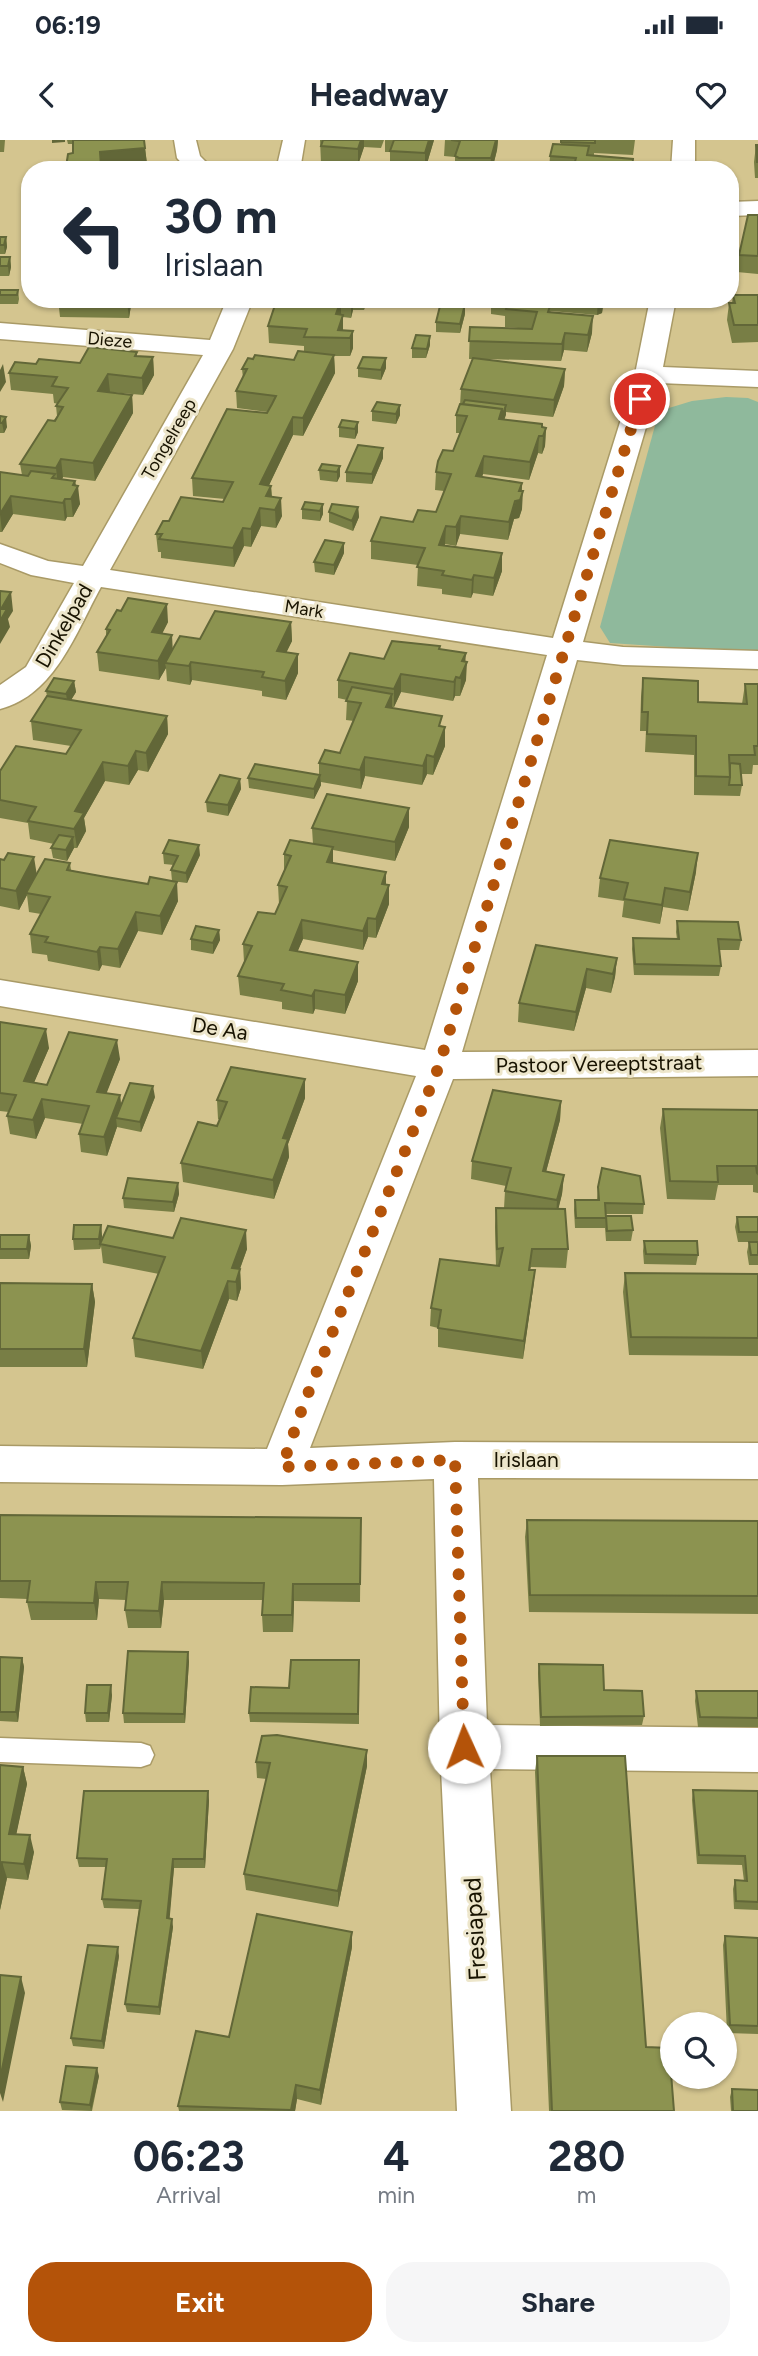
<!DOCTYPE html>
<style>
body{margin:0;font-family:Figtree,sans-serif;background:#f6f6f7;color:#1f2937;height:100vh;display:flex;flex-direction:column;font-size:26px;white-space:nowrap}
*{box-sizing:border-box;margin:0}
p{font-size:23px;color:#747a83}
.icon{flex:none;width:38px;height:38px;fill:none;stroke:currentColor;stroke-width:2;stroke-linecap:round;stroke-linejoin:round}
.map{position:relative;height:1971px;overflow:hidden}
.details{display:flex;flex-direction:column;background:#fff;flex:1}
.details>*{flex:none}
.top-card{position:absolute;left:21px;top:21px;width:718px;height:147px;border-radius:28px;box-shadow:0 2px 5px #0004;background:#fff;color:#1f2937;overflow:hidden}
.buttons{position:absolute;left:660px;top:1872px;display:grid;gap:14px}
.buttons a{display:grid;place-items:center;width:77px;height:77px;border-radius:50%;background:#fff;box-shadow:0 2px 5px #0004;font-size:35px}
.pin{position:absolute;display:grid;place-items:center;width:60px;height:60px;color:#fff;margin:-30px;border:4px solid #fff;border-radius:50%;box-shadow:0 2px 7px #0007}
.me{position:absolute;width:77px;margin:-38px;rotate:358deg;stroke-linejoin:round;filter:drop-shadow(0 0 5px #0008)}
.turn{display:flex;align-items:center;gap:24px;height:147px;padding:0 28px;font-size:32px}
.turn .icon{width:91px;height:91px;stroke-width:2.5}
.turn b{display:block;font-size:49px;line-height:60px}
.eta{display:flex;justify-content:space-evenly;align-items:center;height:119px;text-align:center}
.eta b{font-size:42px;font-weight:700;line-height:49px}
.cta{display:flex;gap:14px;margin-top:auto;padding:14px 28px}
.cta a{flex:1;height:80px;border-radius:28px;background:#b45309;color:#fff;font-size:28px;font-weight:700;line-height:80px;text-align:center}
.cta a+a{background:#f6f6f7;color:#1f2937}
.status{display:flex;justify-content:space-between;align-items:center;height:49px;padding:0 35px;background:#fff;direction:ltr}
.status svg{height:19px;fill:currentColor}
header{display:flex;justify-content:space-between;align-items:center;height:91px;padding:0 28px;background:#fff;font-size:32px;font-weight:700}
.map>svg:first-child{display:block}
.green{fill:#8fb99c}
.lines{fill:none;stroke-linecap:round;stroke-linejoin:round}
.lane-casing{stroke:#a99a66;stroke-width:3}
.street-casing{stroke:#a99a66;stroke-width:3}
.lane{fill:#fff;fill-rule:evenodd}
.street{fill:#fff;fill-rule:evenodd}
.wall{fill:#787e45}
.shaded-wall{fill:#626738}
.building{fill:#8c9350;stroke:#626738;stroke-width:2}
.route{stroke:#b45309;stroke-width:12;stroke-dasharray:0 21.6}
.labels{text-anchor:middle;stroke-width:6;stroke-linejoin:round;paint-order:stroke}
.far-street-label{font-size:18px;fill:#181301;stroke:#ede6cb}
.street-label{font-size:21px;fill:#181301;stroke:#ede6cb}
.near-street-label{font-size:24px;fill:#181301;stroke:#ede6cb}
</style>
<div class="status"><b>06:19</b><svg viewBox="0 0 49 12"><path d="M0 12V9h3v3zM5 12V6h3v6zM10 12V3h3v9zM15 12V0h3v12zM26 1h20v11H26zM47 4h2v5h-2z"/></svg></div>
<header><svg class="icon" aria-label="back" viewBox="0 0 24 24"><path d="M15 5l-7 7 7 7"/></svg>Headway<svg class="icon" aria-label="heart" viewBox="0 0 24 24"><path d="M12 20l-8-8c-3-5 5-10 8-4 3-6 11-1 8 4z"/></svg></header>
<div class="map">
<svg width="758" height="1971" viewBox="0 0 758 1971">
<rect width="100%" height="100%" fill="#d4c58f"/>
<path class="green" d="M726,257L748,258L758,262V513L610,503L600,487L659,271L692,261Z"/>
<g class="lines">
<g class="lane-casing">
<path id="lane" d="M0,1598L141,1603L150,1606L154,1615L150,1624L141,1627L0,1622Z"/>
</g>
<g class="street-casing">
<path id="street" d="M174,0H196L200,16L214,30H188L177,18Z
M283,0H305L300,30H276Z
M673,0H695V30H671Z
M758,61V75L730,76V62Z
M227,159H253L233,209L110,430L553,498L635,234L650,159H676L663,227L758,231V247L659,243L583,502L623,507L758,511V529L623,525L577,520L462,912L758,910V936L453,939L310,1308L455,1302L758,1303V1339L478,1338L487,1585L758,1588V1632L490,1629L511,1971H457L440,1607L434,1339L282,1345L0,1342V1306L267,1309L416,936L0,866V840L425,910L547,515L101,447C76,492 55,555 0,569V545L26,527L74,443L31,435L0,423V404L48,421L83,426L203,215L0,199V183L210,200Z"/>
</g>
<use href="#lane" class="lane"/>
<use href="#street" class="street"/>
</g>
<path class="wall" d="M0,0H5L4,12H0Z
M67,0H144L147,24L143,25V30H66V20L73,13V4H68Z
M320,0H384L381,8L364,7L358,25L321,23Z
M385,0H434L425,30L390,28V12H385Z
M445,0H498L497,10L492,30H455V17L444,16Z
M561,0H635L633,15L594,13V16L633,19L632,30H549L550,16L561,4Z
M756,5H758V38H755L754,22Z
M758,75V134L737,132L739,115Z
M0,97H6L7,107L5,114H0Z
M0,117H10L11,127L9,136H0Z
M0,150H18L19,159L18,164H0Z
M733,155H758V202L732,203L727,180L729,163H732Z
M58,159H132L129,178L60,177Z
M277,159H366L364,170H353L351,178L343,177V190L353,191V208L350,216H334L335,233L303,296L293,295L269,345L271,346L272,357L282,376L276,388L261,386L251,407L244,406L234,427L161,418V412H158L156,394L169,381L223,362L225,359L193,356L192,338L268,272L237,268L236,251L243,238L242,229L294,220L304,212V206L269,203L268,186Z
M536,159V161L542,162V159H604L602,173L597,175L551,171L550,172L592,193L587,212L564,210L561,221L485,219L565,229L564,246L553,277L506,272L504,280L546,288L545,306L542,314L538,313L529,340L483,334L482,337L522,343V369L519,378L514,379L508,400L460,394L456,406L445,404V405L502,413V431L493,456L473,453L471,458L442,454V449L417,446L418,425L371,419V401L436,372L444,351L435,350L436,332L453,311L460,293H456V275L460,265L461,249L473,219H469L470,187L532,189L505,187V176L491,174V165Z
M465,174L460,193L436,192V182Z
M430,205L426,218H412V208Z
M137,212V216L153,217L154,235L143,255L110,252H109L132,255L133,273L95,341L63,337L62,340L75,341L80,364L73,377H67L65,381L13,374L2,392H0V332L22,335L20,324L57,276L56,266L58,264L54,263L53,254L11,250L9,233L36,224L80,223Z
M386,218V228L381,240L358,237V228Z
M400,265V275L396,284L372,281V271Z
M0,276L7,287L4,293H0Z
M358,282V292L355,299L339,297V287Z
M383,308V318L372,344L346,342V332Z
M340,326V336L337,342L320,340L319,330Z
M323,364V374L320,381L302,379V369Z
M358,367L359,377L353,391L329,382V372Z
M344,413L334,435L315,432L314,422Z
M168,482L162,494L173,509L200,499L291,482L292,501L286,512L298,533L286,560L262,556V551L192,540L190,545L167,541L166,528L159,540L99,531L97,512L106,496V489Z
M440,509L465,522L466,540L460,556H455L453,561L401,552L394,567H392V568L445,587V606L433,635L427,634L422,645L365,636L361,649L321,642V645L314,659L249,648L248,638L319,634V623L340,613L354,581L346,580L347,560L338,558V540L384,519Z
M643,538L698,562L742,564L745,544H758V625H753L752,634H741L742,645L740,656L694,655V615L645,612L646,591H640L641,557Z
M74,541L76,552L71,560L167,576L168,594L148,632L138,630L129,645L105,641L84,678L86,691L77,708H74L67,721L53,718L51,708L54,704L30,699L28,683L0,678V631L66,614L71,606L33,600L31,581L47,556L46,551Z
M240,639L241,649L228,676L207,672L206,662Z
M409,687L395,721L333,710V723L386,732V744L389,745V764L376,798L368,797L363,810L303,799L297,812L358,822V841L345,874L315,869L313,874L282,869V862L240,855L238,836L244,822L243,804L275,774L279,764L278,745L284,731V714L313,704L312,688Z
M163,713L200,715L187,743L172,741L171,730L174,725L164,724Z
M0,719L37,734L70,723L71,730L178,761L162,795L138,791L120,828L102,825L99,831L48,821L47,815L32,813L30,794L41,774L29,772L27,755L19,770L0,766Z
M696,732L688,771L663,767L660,784L622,777L624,761L598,757L600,738Z
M677,781L741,800L739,810H719L721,826L719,836L634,835L632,809L633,798L677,799L676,792Z
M219,790L220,800L213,814L191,810V799Z
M536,805L617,818L615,837L611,853L586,848L574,891L518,882L519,863Z
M0,882L49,908L34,942L47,945L120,919L106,953L120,955L121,965L155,957L141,992L117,987L107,1016L81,1012L79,994L83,984L45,978L36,999L10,994L7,976L9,972L0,971Z
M305,958L288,1004L289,1017L274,1059L183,1042L181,1023L217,986L220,980L218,979L217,960Z
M561,961L560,980L546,1032L564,1035L562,1054L558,1069L568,1109L566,1128L531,1127L530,1130H535L533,1149L523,1219L438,1207V1188L430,1186L431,1168L496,1126L495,1087L496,1068H504L505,1051L506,1046L471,1039L472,1021Z
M663,969L758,970V1053L753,1052V1045H718L715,1060L667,1059L660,988Z
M178,1043L179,1054L174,1072L124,1068L123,1058Z
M598,1047L644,1064L643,1074H605L606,1076L633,1090L631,1101H606L605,1088H575L574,1070L575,1060H597Z
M737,1077H758V1125H749L747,1112L749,1102H738L735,1087Z
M101,1085L102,1096L101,1102L173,1098L247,1109L240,1129L241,1148L237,1161L229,1159L203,1229L135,1217L133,1198L159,1134L103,1123L101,1106L100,1109L74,1110L73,1099Z
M0,1095H29L31,1106L29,1119H0Z
M644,1101L698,1115L696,1125L644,1124L643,1111Z
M625,1133L758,1134V1216L629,1215L623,1152Z
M0,1143L92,1144L95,1162L87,1227H0Z
M0,1375L361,1378L360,1462L294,1461L293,1492H263L262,1475L263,1460H164L161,1488H128L125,1470L126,1460L99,1459L97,1480H31L27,1462L28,1459L0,1458Z
M527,1380L758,1381V1474L529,1472L525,1397Z
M0,1517L22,1518L24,1527L18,1582L0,1581Z
M359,1520V1584L250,1582L249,1573L289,1548Z
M189,1521L185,1583H124L123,1573Z
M539,1524L604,1550L644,1576L642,1585L540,1586L538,1533Z
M696,1551H758V1587H698L695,1561Z
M112,1555L109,1582H86L85,1573Z
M367,1610V1626L338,1767L246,1750L244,1734L267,1639L257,1638L256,1622Z
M537,1616L646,1907L674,1971H549L535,1632Z
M0,1625L23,1627L27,1644L16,1694L34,1712L28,1740L7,1738L0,1770Z
M693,1650L758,1651V1770L734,1769L733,1749L735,1740L744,1741L742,1725L697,1724L692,1660Z
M209,1660L205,1728H174L169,1778L173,1787L160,1875L127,1872L125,1864L139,1769L104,1768L102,1759L106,1727H79L77,1718Z
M725,1796L758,1798V1894L727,1893L723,1805Z
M352,1807L321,1965L297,1959L295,1971H179L178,1966L229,1897Z
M119,1816L104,1909L73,1906L71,1898Z
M99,1936L92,1971L62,1970L60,1962Z
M732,1949L758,1971H731L730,1957Z"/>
<path class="shaded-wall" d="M52,0H65V2L52,3Z
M361,0H364V7L358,25V9Z
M429,0H434L425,30V13Z
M496,0H498L497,10L492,30H490L491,18Z
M145,8L147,24L101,30L100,12Z
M6,97L7,107L5,114L4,105Z
M10,117L11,127L9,136L8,126Z
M128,159H132L129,178L127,161Z
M351,159H353V170L351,178Z
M364,159H366V162L364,170Z
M598,159H604L602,173L597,175Z
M341,160V177L336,174Z
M465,164V174L460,193V184Z
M343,175V192L338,190Z
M593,176L592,193L587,212L588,195Z
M353,191V208L350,216V198Z
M565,193L564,210L561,221L562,204Z
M430,196V205L426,218L427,209Z
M334,215L335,233L303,296V278Z
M153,217L154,235L143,255L142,238Z
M386,218V228L381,240V230Z
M3,224L6,242L0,252V230Z
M565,229L564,246L553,277L554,260Z
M108,234L110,252L99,269L98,251Z
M132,255L133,273L95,341L93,323Z
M400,265V275L396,284V274Z
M506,265V275L498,297L499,279L502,269Z
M6,277L7,287L4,293L2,283Z
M293,277V295L261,362L260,344Z
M358,282V292L355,299V289Z
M546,288L545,306L542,314L543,296Z
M539,296L538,313L529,340L530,322Z
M383,308V318L372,344V334Z
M484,316L483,334L475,354L476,336Z
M61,319L63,337L58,346L56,328Z
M340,326V336L337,342V332Z
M75,341L76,349L78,346L80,364L73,377L71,359L73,345Z
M522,343L521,358L523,351L522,369L519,378L514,379L508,400L509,382Z
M271,346L272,364L266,356Z
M11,356L13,374L2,392L0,374Z
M281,358L282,376L276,388L275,370Z
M65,359L67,377L65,381L63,363Z
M323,364V374L320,381V371Z
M358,367L359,377L353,391L352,381Z
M260,368L261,386L251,407V389Z
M461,376L460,394L456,406V387Z
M446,386L445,404L438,423L439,405Z
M243,388L244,406L234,427L233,408Z
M344,403V413L334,435V425Z
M502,413V431L493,456L494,438Z
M474,435L473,453L471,458L472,440Z
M11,452L13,471L8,479L10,487L0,504V481L1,469Z
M167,464L168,482L153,511L152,492Z
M291,482L292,501L278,530L277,511Z
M172,495L173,514L165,523L166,528L159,540L158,521Z
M466,513L465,526L467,522L466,540L460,556L462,521Z
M298,514V533L286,560L285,541Z
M191,522L192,540L190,545L189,526Z
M401,534V552L394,567V549Z
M456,537L455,556L453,561L454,542Z
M74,541L76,552L68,565L66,554Z
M392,554V572L386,567Z
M167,576L168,594L148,632L146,613Z
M445,587V606L433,635L434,617Z
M136,611L138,630L129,645L128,626Z
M427,615V634L422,645L423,626Z
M365,617V636L361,649L360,630Z
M103,622L105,641L84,678L86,691L77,708L74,689L75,671Z
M320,635L321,645L314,659V649Z
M240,639L241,649L228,676V665Z
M409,668V687L395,721V702Z
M73,697L74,708L67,721L66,710Z
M199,705L200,715L187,743L186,733Z
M333,707V726L327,722Z
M698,713L696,732L688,771L690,752Z
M34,717L37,736L26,753L27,755L19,770L16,751Z
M386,732V751L382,744Z
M177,742L178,761L162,795L160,776Z
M389,745V764L376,798V779Z
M665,748L663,767L660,784L662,765Z
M136,772L138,791L120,828L118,809Z
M368,778V797L363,810V791Z
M302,780L303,799L290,829V810Z
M219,790L220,800L213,814V803Z
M100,807L102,825L99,831L97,812Z
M617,818L615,837L611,853L613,834Z
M358,822V841L345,874V855Z
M587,829L586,848L574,891L576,872Z
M315,850V869L313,874L312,856Z
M46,889L49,908L27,959L24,941Z
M117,900L120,919L100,970L97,952Z
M305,939V958L288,1004L289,1017L274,1059L273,1040L283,998Z
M153,946L155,957L141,992L140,982Z
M120,955L122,974L116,978L117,987L107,1016L104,997Z
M42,959L45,978L36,999L33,980Z
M561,961L560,980L541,1050L543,1031Z
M564,1035L562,1054L556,1079L557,1060Z
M178,1043L179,1054L174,1072L173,1062Z
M101,1085L102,1096L100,1109L99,1099Z
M246,1090L247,1109L235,1142L232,1128Z
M29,1095L31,1106L29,1119L27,1109Z
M240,1129L241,1148L237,1161L236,1142Z
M535,1130L533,1149L523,1219L524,1201Z
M228,1141L229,1159L203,1229L201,1211Z
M92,1144L95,1162L87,1227L84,1209Z
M96,1442L99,1459L97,1480L94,1463Z
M162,1442L164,1460L161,1488L159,1471Z
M293,1444L294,1461L293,1492L292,1475Z
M188,1512L189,1521L185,1583L184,1574Z
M22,1518L24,1527L18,1582L16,1572Z
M111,1545L112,1555L109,1582L108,1573Z
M367,1610V1626L338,1767V1751Z
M23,1627L27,1644L13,1710L9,1694Z
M208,1651L209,1660L205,1728L204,1719Z
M30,1695L34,1712L28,1740L24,1724Z
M173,1719L174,1728L169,1786L167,1778Z
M2,1722L7,1738L0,1770V1733Z
M172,1779L173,1787L160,1875L159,1867Z
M352,1792V1807L321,1965L320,1950Z
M118,1807L119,1816L104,1909L102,1901Z
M21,1837L25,1853L3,1962L0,1953V1939Z
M97,1928L99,1936L91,1971L90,1965Z
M296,1945L297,1959L295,1971H291Z"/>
<path class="building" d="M73,0H144L145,8L100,12L101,26L143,24V30H74V27H66L68,14L73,13Z
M323,0H361L358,9L321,6Z
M394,0H429L425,13L390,11Z
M451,0H496L491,18H459L455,16L460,1Z
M561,0H595V3L561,2Z
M553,4L589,6L587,15L633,19L632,27H628L627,30H584L573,29L576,18L550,16Z
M756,5H758V22H757Z
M748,75H758V116L739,115Z
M0,97H6L4,105H0Z
M0,117H10L8,126H0Z
M0,150H18L17,155H0Z
M733,155H758V185H734L729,163H735Z
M58,159H128L127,161Z
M277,159H351V161L341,160L336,174L343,175L338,190L353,191L350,198L304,197L307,189L268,186Z
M493,159H509L507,166L491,165Z
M509,159L551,163L548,172L593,176L588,195L565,193L562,204L469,201L470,187L532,189L537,172L506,169Z
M514,159H536V161Z
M441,162L465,164L460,184L436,182Z
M416,195L430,196L427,209L412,208Z
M89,207L137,212L135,216L153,217L142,238L108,234L98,251L132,255L93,323L61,319L56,328L20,324L48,280L55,281L63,267L56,266L68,248L52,246L57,237L9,233L15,222L36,224L39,219L80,223Z
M298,211L334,215L303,278L293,277L260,344L271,346L266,356L281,358L275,370L260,368L251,389L243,388L233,408L159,399L162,394H156L163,381H169L181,357L223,362L233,342L192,338L227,269L267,273L272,264L276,256L236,251L247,229H242L248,218L253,219L255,215L294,220Z
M363,217L386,218L381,230L358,228Z
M473,218L565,229L554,260L461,249Z
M465,260L506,265L502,277V269L463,264Z
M377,262L400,265L396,274L372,271Z
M460,264L502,269L499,279L542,284V287L546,288L543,296H539L530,322L484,316L476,336L522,343L519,351H523L520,360L515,361L509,382L461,376L456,387L446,386L439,405L502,413L494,438L474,435L472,440L442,435L444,431L417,427L425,408L371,401L381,377L413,382L418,370L436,372L451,334L436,332L438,321L443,310L453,311L467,276L456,275Z
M0,276L6,277L2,283H0Z
M342,280L358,282L355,289L339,287Z
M358,305L383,308L372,334L346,332Z
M322,324L340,326L337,332L319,330Z
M31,331L55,334L52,338L75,341L73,345L78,346L71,359H65L63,363L11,356L0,374V332L28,336Z
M305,362L323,364L320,371L302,369Z
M332,364L358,367L352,381L329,372Z
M325,400L344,403L334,425L314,422Z
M0,451L11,452L1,469H7L0,481Z
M128,458L167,464L152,492L172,495L158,521L97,512L110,490L106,489L117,470L121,471Z
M215,471L291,482L277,511L298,514L285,541L262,537L264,532L191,522L189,526L165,523L180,496L200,499Z
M392,501L440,506L439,509L466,513L462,521L467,522L460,538L456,537L454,542L401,534L394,549L338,540L350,513L384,519Z
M54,538L74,541L66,554L46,551Z
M643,538L698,541V562L747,564L745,544H758V606H754L755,615H729L730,637L696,636V596L647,594L648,572H642Z
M352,547L392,554L386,567L442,576L439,586L445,587L434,617L427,615L423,626L365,617L360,630L319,623L325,610L340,613L341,610L361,563L346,561Z
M47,556L167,576L146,613L136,611L128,626L103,622L75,671L84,673L74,689L28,681L36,667L0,660V631L16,606L66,614L81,590L31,581Z
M730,623L740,624L742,645H729L730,637Z
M255,624L320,635L314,649L248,638Z
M220,635L240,639L228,665L206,662Z
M327,654L409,668L395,702L312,688Z
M59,695L73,697L66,710L51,708Z
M169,700L199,705L186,733L171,730L178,716L163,713Z
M290,700L333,707L327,722L386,732L382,744L389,745L376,779L368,778L363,791L302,780L290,810L358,822L345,855L315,850L312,856L281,850L284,844L238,836L252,806L243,804L258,772L275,774L287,747L278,745L291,716L284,714Z
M610,700L698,713L690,752L665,748L662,765L624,759L628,743L600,738Z
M8,713L34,717L16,751L0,748V719L4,720Z
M45,719L70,723L67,730L106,737L148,744L150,737L177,742L160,776L136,772L118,809L100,807L97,812L45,802L48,797L30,794L50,757L26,753Z
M677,781L738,782L741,800L718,799L721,826L635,824L633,798L679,799Z
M196,786L219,790L213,803L191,799Z
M536,805L617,818L613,834L587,829L576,872L519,863Z
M0,882L46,889L24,941L47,945L69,892L117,900L97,952L120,955L104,997L79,994L89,966L42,959L33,980L7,976L16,955L0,953Z
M231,927L305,939L283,998L288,999L273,1040L181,1023L198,982L217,986L227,962L217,960Z
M130,943L153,946L140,982L116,978Z
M493,950L561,961L543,1031L564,1035L557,1060L505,1051L511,1028L472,1021Z
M663,969L758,970V1034L757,1033L756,1026H717L718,1042L670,1041Z
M602,1028L640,1036L644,1064L605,1063L606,1078H576L575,1060H599L598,1047Z
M128,1038L178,1043L173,1062L123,1058Z
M496,1068L565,1069L568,1109H532L529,1130H535L524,1201L438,1188L441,1170L431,1168L440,1119L499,1126L503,1108L497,1109Z
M606,1076H631L633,1090L607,1091Z
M737,1077H758V1092H739Z
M181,1078L246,1090L232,1128L240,1129L236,1142L228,1141L201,1211L133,1198L165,1117L100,1104L108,1086L173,1098Z
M74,1085H101L99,1099H73Z
M0,1095H29L27,1109H0Z
M644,1101H697L698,1115L646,1114Z
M749,1102H758V1115H751Z
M625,1133L758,1134V1198L631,1197Z
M0,1143L92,1144L84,1209H0Z
M0,1375L361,1378L360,1444H293L292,1475H262L264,1443L162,1442L159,1471L125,1470L128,1442H96L94,1463L27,1462L30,1441H0Z
M527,1380L758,1381V1456L530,1455Z
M128,1511L188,1512L184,1574L123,1573Z
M0,1517L22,1518L16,1572H0Z
M291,1520H359L358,1574L249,1573L251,1547L289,1548Z
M539,1524L603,1525L604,1550L642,1551L644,1576L541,1577Z
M87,1545H111L108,1573H85Z
M696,1551H758V1578L700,1577Z
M277,1595L367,1610L338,1751L244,1734L270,1623L256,1622L262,1596Z
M537,1616H625L646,1907L669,1908L674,1971H552Z
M0,1625L23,1627L9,1694L30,1695L24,1724L2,1722L0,1733Z
M693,1650L758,1651V1762L736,1761L735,1740L747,1741L745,1716L699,1715Z
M84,1651H208L204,1719H173L167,1778L172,1779L159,1867L125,1864L141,1761L102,1759L107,1719L77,1718Z
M257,1774L352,1792L320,1950L296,1945L291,1970L178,1966L196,1891L229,1897Z
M725,1796L758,1798V1886L730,1885Z
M88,1805L118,1807L102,1901L71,1898Z
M0,1835L21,1837L0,1939Z
M66,1926L97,1928L90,1965L60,1962Z
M732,1949L758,1950V1971H733Z"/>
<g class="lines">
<path class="route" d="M464,1607L455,1320L282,1327L303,1266L439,926L640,259"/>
</g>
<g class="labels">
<g class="far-street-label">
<text transform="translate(110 200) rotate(5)" y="6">Dieze</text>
<text transform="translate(169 299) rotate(-60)" y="6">Tongelreep</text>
<text transform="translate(304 469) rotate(9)" y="6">Mark</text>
</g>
<g class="street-label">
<text transform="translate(64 486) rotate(-60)" y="7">Dinkelpad</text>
<text transform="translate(220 889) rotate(9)" y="7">De Aa</text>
<text transform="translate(599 924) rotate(-1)" y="7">Pastoor Vereeptstraat</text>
<text x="526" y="1327">Irislaan</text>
</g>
<g class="near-street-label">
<text transform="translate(475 1789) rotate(-93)" y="8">Fresiapad</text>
</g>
</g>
</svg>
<div class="buttons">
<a><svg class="icon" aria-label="search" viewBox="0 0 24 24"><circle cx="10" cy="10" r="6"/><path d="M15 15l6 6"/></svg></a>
</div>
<div class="pin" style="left:640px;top:259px;background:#d93025"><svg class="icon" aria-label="arrive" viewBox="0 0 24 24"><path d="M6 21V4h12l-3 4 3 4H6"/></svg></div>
<svg class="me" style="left:464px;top:1607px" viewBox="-20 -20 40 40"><circle r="19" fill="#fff"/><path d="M0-13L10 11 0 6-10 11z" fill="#b45309"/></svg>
<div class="top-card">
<div class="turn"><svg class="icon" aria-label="left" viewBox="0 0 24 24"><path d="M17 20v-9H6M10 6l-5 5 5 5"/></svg><div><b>30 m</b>Irislaan</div></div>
</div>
</div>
<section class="details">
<div class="eta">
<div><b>06:23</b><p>Arrival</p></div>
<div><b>4</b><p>min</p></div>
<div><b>280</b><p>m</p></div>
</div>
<div class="cta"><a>Exit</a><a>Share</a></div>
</section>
